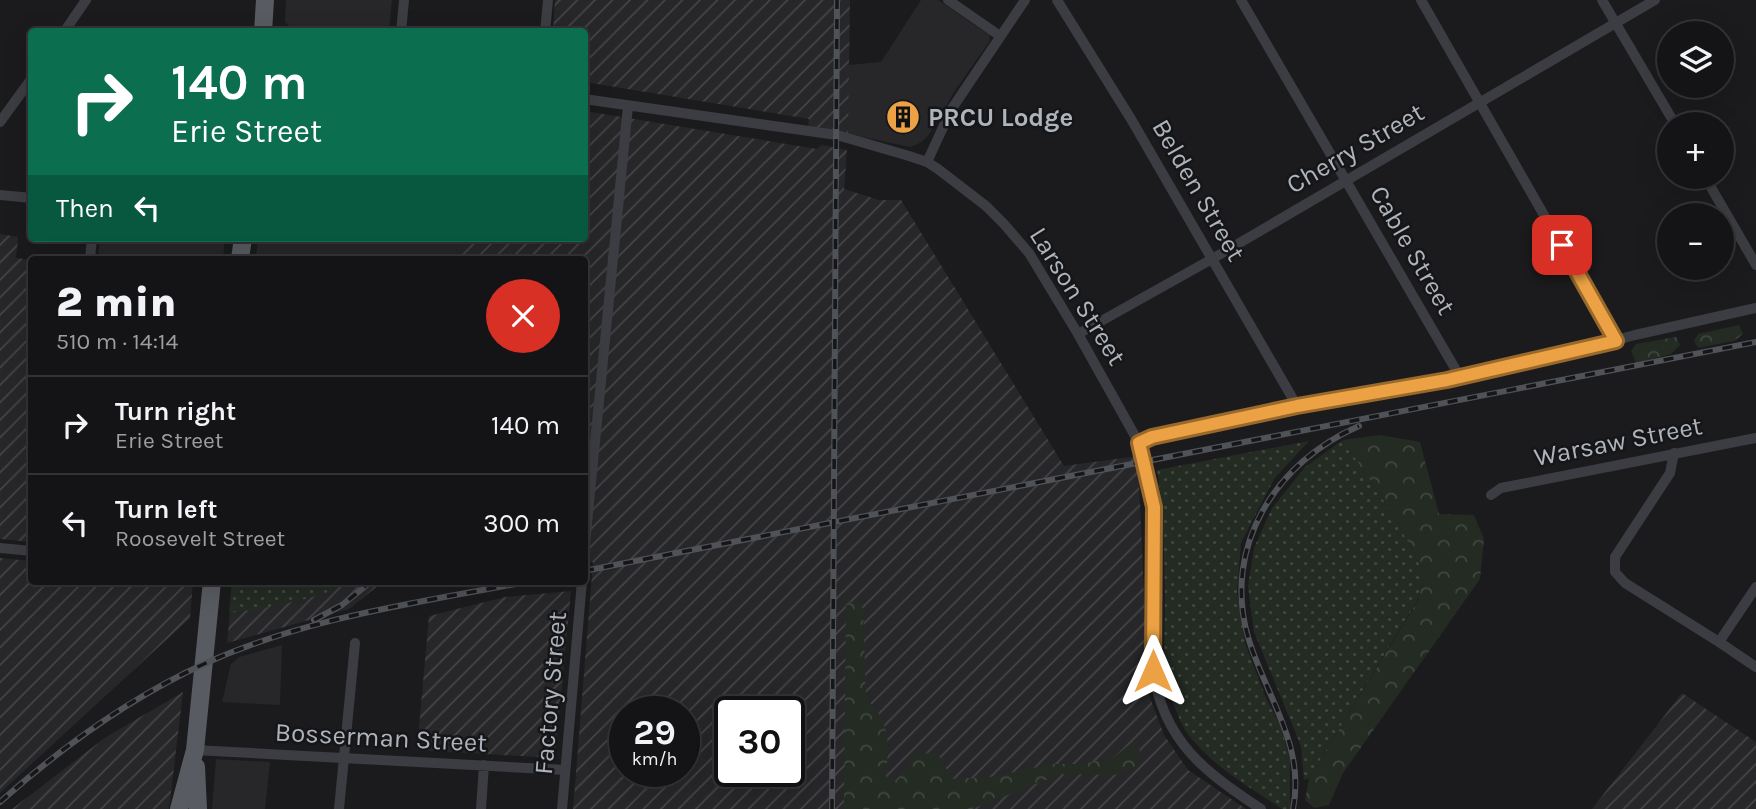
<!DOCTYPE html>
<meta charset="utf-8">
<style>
body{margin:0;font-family:Karla,sans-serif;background:#1d1d1f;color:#f1f3f6;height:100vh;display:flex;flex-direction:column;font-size:26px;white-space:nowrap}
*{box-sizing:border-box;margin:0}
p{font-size:23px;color:#9d9ea1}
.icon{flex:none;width:38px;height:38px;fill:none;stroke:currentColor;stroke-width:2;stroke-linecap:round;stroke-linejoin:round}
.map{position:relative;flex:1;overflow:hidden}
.side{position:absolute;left:28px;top:256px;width:560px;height:329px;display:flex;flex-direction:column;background:#141416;border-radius:7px;box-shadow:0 7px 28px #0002,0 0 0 2px #333335}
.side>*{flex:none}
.banner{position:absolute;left:28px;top:28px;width:560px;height:214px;border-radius:7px;box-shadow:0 7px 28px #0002,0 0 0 2px #333335;background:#0b6e4f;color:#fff;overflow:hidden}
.fabs{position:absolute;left:1657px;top:21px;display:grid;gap:14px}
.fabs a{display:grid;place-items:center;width:77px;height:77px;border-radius:50%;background:#141416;box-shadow:0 7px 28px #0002,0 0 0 2px #333335;font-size:35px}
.speed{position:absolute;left:609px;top:696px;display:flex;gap:14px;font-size:35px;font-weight:700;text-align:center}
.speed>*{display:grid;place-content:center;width:91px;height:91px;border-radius:50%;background:#141416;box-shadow:0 7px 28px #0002,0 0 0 2px #333335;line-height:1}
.speed small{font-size:18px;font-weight:400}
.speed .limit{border:4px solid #111;border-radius:10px;background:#fff;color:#111}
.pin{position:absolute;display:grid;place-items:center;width:60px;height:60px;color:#fff;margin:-30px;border-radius:14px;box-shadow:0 4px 10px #0006}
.me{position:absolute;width:77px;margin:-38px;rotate:0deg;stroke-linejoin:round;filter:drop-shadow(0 0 5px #0008)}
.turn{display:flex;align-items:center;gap:24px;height:147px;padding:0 28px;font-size:32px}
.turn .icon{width:91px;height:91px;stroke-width:2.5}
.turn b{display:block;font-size:49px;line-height:60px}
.then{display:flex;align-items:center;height:66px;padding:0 28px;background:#0003;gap:14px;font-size:26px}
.round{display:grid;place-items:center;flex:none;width:74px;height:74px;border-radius:37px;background:#1d1d1f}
.headline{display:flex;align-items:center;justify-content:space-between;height:119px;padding:0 28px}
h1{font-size:42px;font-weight:800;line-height:52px}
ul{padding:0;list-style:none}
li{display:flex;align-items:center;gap:21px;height:98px;padding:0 28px;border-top:2px solid #333335}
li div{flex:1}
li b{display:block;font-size:26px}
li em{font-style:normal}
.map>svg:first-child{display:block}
.built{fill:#27272a}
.industrial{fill:url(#industrial-furrows);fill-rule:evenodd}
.grass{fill:url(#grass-dots)}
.forest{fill:url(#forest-crowns)}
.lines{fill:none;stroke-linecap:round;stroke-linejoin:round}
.minor{stroke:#3c3d42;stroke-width:10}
.primary{stroke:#585b61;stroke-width:18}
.rail-casing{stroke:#4f5257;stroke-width:6}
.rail{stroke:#161618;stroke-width:3.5;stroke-dasharray:10;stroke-linecap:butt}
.route-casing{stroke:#99692c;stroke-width:18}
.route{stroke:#eca144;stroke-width:12}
.labels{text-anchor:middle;stroke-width:5;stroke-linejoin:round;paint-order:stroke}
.poi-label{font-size:26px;font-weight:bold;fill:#aeb4bc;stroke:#161618;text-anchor:start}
.street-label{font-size:26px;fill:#aeb4bc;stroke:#161618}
</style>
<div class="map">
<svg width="1756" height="809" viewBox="0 0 1756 809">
<defs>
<pattern id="industrial-furrows" width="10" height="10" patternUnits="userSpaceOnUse" patternTransform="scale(1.75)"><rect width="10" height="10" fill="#27272a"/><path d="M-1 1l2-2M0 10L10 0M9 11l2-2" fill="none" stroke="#444447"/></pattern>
<pattern id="grass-dots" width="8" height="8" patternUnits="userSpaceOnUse" patternTransform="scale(1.75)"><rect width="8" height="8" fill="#232b23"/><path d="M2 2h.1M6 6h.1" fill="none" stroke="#404741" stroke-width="1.8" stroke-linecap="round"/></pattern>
<pattern id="forest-crowns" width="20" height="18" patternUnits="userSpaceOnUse" patternTransform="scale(1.75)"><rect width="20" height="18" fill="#232b23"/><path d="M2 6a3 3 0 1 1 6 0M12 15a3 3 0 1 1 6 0" fill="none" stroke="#404741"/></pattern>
</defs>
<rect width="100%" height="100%" fill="#1b1b1d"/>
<path class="built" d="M286,0H392L389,31H294L285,22Z
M921,0H938L989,35L990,41L956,89L928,136L920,143L910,147L848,134V65L881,62Z
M100,238H225L223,259H98Z
M258,238H464L451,259H266L256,257Z
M282,645L280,705L222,702L231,664L239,657Z
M216,759L270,762L265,809H212Z"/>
<path class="industrial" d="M555,0H850L848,134L808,127L809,119L585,82L584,32H553Z
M585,111L817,149L822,145L847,150L844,189L879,200H901L1064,466L1138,456L1148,692L1164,735L1188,770L1246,809H573L593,562H585L584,259H451L464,238H584ZM625,712H684V772H625ZM730,712H789V772H730Z
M0,234L18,237L16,258L31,260V542L0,539Z
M0,558L31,561L32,581H193L190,618L0,793Z
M233,581H384L349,609L227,643Z
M571,591L555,758L417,750L429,616L505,597Z
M183,692L169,809H12L106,737Z
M1682,693L1756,742V809H1592Z"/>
<path class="grass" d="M1343,440L1396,519L1425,575L1417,601L1309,778L1304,780L1301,746L1254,632L1248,586L1254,548L1272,508L1305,467Z
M1309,441L1274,479L1241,543L1237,593L1245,643L1266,698L1282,729L1290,760V809H1282C1248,786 1212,766 1187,733C1183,727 1180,720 1177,713C1160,674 1165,640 1165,598C1164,555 1164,511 1157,470Z
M232,581H350C325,599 260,609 229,613Z"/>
<path class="forest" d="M1739,325L1743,334L1734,341L1698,348L1694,341L1698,334Z
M1676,337L1680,345L1671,354L1636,363L1631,351L1636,344Z
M1380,435L1420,442L1439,514L1474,515L1484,539L1480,579L1343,773L1329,805L1314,808L1305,800L1309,778L1417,602L1425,575L1396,519L1343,440Z
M858,600L863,609L866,699C893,724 888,745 886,779L896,780L917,753L938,754L952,779L990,777L1052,764H1082L1113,758L1130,744L1140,749L1137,766L1115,775L1061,774L972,809H844L846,604Z"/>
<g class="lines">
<path class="minor" d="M948,0L1000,36
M1057,0L1131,119L1297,406
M1241,0L1460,377
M1421,0L1616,341
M1602,0L1675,124
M64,32L86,0
M401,32L404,0
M545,32L548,0
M584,99L837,135L909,156L927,162L938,169L986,206L1004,224L1029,253L1078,334L1139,443L1154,507L1153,671C1164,742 1205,772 1261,809
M0,122L32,78
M927,162L951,110L1025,0
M1705,177L1756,265
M0,195L32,198
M90,259L92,238
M1078,334L1212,259L1655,0
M1139,443L1151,437L1297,406L1447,380L1529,363L1635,335L1756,308
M1674,453L1670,473L1615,557V572L1625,583L1719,642L1756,667
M1491,495L1501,488L1756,438
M0,548L32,551
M584,554L628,106
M1719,642L1756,587
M195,750L565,770
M339,809L355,643
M481,809L484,765
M562,809L582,581"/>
<path class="primary" d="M263,32L265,0
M240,259L243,238
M196,767L198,809
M179,809L195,750L212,581"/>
<g class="rail-casing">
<path id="rail" d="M584,571L1756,342
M314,620L342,605L372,581
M0,802C63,746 129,698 206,663C308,617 422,602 531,581
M832,809L837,0
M1293,809C1306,745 1265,695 1248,637C1222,546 1276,462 1359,426"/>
</g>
<use href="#rail" class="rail"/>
</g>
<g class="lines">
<g class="route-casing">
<path id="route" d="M1153,671L1154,507L1139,443L1152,437L1297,406L1447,380L1616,341L1562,245"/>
</g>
<use href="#route" class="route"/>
</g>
<defs>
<g id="building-disc" transform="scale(1.75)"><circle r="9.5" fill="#eca144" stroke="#161618"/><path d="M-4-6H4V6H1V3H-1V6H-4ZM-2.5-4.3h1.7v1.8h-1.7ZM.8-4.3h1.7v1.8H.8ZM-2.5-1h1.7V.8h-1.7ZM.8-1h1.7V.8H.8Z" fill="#111"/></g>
</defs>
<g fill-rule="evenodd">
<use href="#building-disc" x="903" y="117"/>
</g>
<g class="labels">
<g class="poi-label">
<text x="928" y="126">PRCU Lodge</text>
</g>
<g class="street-label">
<text transform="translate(1355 148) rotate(-30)" y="9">Cherry Street</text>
<text transform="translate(1199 190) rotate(60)" y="9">Belden Street</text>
<text transform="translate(1413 250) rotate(60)" y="9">Cable Street</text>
<text transform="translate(1078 296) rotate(58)" y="9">Larson Street</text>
<text transform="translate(1618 441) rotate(-11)" y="9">Warsaw Street</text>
<text transform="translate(550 693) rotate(-85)" y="9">Factory Street</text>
<text transform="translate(381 737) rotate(3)" y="9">Bosserman Street</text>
</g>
</g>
</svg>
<div class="fabs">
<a><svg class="icon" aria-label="layers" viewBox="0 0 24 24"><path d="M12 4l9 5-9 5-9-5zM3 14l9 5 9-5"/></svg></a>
<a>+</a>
<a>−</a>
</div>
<div class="speed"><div>29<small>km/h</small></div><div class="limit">30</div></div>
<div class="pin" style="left:1562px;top:245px;background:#d93025"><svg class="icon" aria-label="arrive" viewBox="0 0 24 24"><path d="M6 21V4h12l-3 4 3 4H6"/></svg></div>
<svg class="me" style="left:1153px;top:671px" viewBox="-20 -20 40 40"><path d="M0-17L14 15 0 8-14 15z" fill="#eca144" stroke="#fff" stroke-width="4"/></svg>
<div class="banner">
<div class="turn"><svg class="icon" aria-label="right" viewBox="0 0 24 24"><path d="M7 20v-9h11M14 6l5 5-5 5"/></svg><div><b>140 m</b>Erie Street</div></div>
<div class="then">Then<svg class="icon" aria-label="left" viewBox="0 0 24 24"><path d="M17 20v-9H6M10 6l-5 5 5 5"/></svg></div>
</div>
<section class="side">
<div class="headline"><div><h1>2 min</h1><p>510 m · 14:14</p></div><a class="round" style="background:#d93025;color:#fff"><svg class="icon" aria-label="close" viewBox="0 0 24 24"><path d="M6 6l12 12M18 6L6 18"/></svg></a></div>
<ul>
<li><svg class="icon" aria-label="right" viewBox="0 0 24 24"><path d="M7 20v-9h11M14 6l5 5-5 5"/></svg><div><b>Turn right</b><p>Erie Street</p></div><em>140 m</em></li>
<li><svg class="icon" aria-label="left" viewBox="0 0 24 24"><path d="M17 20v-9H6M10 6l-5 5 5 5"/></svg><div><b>Turn left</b><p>Roosevelt Street</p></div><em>300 m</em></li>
</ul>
</section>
</div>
